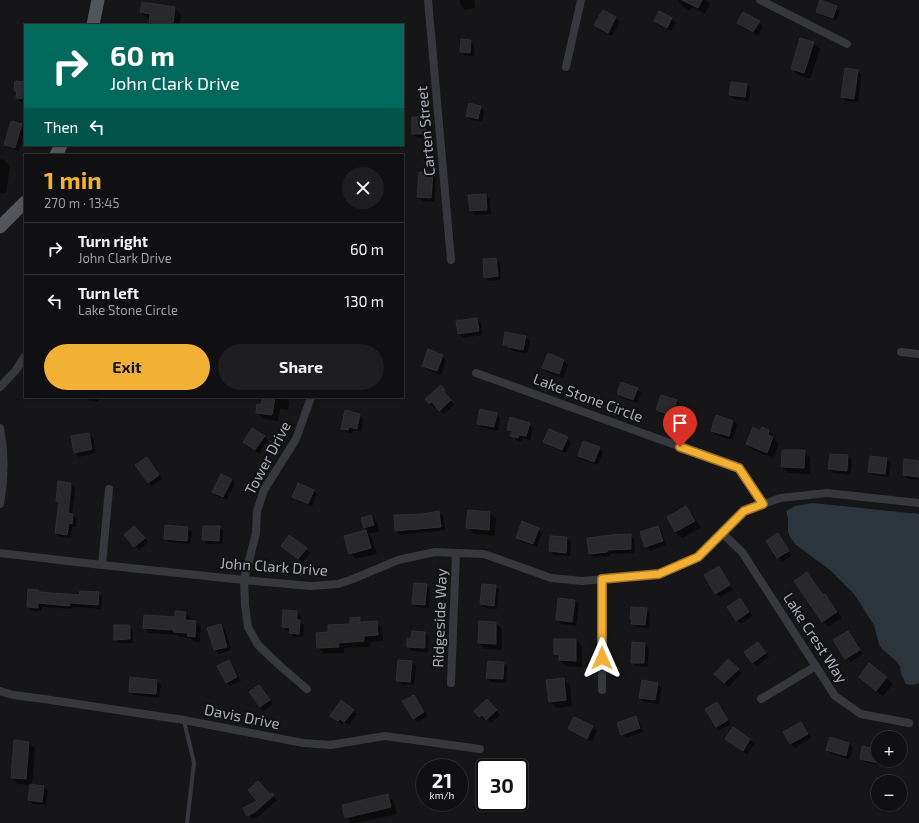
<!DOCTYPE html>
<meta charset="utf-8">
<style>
body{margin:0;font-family:"Exo 2",sans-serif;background:#1e1e20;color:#f1f3f6;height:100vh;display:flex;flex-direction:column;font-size:15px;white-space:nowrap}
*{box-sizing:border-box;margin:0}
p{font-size:13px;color:#9c9d9f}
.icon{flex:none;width:22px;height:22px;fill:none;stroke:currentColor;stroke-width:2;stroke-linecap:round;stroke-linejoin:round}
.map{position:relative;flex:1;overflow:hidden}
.sheet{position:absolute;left:24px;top:154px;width:380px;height:244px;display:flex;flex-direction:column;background:#101012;border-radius:0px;box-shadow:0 1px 3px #0004,0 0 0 1px #303032}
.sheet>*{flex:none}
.hud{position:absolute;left:24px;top:24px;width:380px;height:122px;border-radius:0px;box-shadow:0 1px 3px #0004,0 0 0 1px #303032;background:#00695c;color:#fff;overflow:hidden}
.fabs{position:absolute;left:871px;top:731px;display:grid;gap:8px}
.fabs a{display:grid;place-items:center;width:36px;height:36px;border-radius:50%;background:#101012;box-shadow:0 1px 3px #0004,0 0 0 1px #303032;font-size:20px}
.speed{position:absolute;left:416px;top:759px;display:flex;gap:8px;font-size:20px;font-weight:700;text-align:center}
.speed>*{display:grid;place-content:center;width:52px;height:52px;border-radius:50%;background:#101012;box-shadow:0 1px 3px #0004,0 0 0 1px #303032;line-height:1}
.speed small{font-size:10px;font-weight:400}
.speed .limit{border:2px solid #111;border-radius:6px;background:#fff;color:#111}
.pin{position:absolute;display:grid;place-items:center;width:34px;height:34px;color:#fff;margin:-41px -17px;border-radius:50% 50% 50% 0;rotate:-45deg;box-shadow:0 0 4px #0007}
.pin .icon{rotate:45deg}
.me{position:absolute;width:44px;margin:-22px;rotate:0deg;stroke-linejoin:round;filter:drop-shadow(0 0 3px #0008)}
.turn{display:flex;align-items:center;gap:14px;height:84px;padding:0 20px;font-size:18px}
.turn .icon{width:52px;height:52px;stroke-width:2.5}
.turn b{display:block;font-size:28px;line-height:34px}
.then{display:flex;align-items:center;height:38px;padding:0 20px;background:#0003;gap:8px;font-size:15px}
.round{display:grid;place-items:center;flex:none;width:42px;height:42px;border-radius:21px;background:#1e1e20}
.summary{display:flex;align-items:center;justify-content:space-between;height:68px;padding:0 20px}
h1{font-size:24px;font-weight:700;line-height:30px;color:#f2b134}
.action{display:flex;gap:8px;margin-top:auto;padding:8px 20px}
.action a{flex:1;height:46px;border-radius:24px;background:#f2b134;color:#111;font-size:16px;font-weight:700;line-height:46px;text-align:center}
.action a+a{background:#1e1e20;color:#f1f3f6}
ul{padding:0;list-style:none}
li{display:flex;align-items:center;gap:12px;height:52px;padding:0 20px;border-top:1px solid #303032}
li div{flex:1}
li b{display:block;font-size:15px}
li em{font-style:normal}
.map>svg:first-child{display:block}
.water{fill:#2c353c}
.shadow{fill:#0007;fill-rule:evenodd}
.building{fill:#29292c;stroke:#303034}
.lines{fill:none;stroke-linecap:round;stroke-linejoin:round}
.service{stroke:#37383d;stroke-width:4}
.minor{stroke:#37383d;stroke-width:8}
.primary{stroke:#53555c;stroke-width:13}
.route-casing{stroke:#9d7322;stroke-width:10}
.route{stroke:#f2b134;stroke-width:7}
.labels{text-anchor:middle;stroke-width:4;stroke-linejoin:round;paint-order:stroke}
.street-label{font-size:15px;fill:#a8adb8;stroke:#111113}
</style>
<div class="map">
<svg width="919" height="823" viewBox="0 0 919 823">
<rect width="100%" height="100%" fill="#161618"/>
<path class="water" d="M813,503L919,514V683L912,685L906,684L901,674L900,666L895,660L882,649L879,644L874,625L854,594L830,570L795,544L789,535L788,531V518L786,511L795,506Z"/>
<path class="shadow" d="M459,0H474L475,8L465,10L461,6Z
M679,0H706L710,3L705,14L692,7L690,11L685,8L679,2Z
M836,7L840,11L837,21L821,15L817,11Z
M174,8L181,15L180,25H150L151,19L147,18L141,12Z
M603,11L616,18L620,22L612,36L599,29L595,25Z
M672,19L676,23L671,31L659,25L655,21Z
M759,22L763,26L758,36L742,27L738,23Z
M470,41L474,45V56H465L461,52Z
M813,42L820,49L810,79L798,75L792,68Z
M857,71L861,75L858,102L846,101L842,96Z
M25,83V102H21L17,98L18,93L15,90Z
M732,83L747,85L751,89L749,101L734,99L730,95Z
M480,107L484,111L482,122L472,120L467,116Z
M425,118L429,122V138H417L413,134Z
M22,125L25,129V131L19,151L9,148L5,144Z
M0,159L4,160L10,166L6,194L0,193Z
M432,174L436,178L434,202L422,201L418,197Z
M486,195L490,199L491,214L475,215L471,211Z
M496,259L500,263L501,280L489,281L485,277Z
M477,319L481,323L482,335L463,338L459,334L458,321Z
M526,337L530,341L527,354L513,351L504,344Z
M442,356L446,360L441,375L427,370L423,366Z
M564,361L568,365L563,378L547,372L543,368Z
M441,387L448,395L447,396L454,405L443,414L436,406L434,408L426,399Z
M637,389L641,393L637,403L622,398L618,394Z
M85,397H99L98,402L88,400Z
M263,397H285L289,402L288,410L280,409L278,421L263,419L257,412L262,406Z
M677,401L681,405L676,419L661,414L657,410Z
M496,414L500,418L498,431L482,427L478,423Z
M359,415L363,419L361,432L353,430L352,434L346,432L342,428Z
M733,421L737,425L733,440L716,435L712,431Z
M529,424L533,428L530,440L523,438L522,442L516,440L508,429Z
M769,431L775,438L774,439L779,444L773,458L753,450L747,444L761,432Z
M89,434L93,438L96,453L79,457L75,453Z
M264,436L268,440L259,454L244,442Z
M567,438L571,442L566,453L548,445L544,441Z
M599,448L603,452L598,465L583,460L579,456Z
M804,451L810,458V474L789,473L782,467Z
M848,456L852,460L850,475L833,473L829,469Z
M147,458L162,479L152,486L148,482Z
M887,459L891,463L889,477L873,475L869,471Z
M919,462V480L908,479L904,475Z
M231,479L235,483L227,500L217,496L213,492Z
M71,484L75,488L72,514L77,519L76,527H72L71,538L60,537L56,533L60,504L57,501ZM70,486H72L69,518H67Z
M313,490L317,494L312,507L297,501L293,497Z
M686,507L692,513L701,528L682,538L676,532L668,517Z
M469,511L490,513L496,519L495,536L474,534L467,527Z
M439,512L443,516L445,530L400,535L396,531L422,515Z
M371,516L377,522L380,531L369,534L372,538L377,554L356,559L350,553L346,537L368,531L365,528Z
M219,527L223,531V544H207L203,540Z
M188,528L192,532L191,544L169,542L165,538Z
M658,528L662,532L666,545L650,551L646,547L642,533Z
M538,529L542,533L537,547L521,542L517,538Z
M138,531L148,542L139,550L135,546Z
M630,535L634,539L635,553L610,554V556L594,557L590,553Z
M778,535L792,555L782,562L767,541Z
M290,536L310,553L303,562L286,549Z
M567,538L571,542L570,556L554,555L550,551Z
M718,567L722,571L733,590L720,597L716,593Z
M807,573L813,579L824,596L830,600L842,618L828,627L823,622L795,582Z
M426,585L430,589L429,608L417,607L413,603Z
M495,586L499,590L497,609L485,608L481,604Z
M39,591L40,593L80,596L98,593L102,597L101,609L73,607V609L42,607V611H32L28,607Z
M740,599L753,616L741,624L737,620Z
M575,601L579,605L576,626L561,624L557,620Z
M646,609L650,613L649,628L636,627L632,623L633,621L631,619Z
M297,612L301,616L300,622L304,625L303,637H294L290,633V631H287L283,627Z
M185,613L191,618L190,621H196L201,627L200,642H194L190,638L180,637L177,635L149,633L144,627L176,618Z
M359,618L364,622H376L382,628L383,641L370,642V647L344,648V653L324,654L318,648L329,633L351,625Z
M496,623L502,629V650L485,649L479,642Z
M221,625L225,629L231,650L219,654L215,650Z
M129,626L133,630V643H119L115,639Z
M413,632L425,633L429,637L428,652L412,651L408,647L412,640Z
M848,632L863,654L850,662L835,641Z
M555,640H576L582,646V667L566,666L560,660L555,654Z
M645,644L649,648L648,667L636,666L632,662Z
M762,647L769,657L757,666L753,662Z
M728,660L742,673L729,687L715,674Z
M229,662L233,666L241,681L230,686L226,682Z
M412,662L416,666L414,685L402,684L397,680Z
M503,663L507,667L506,683L491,682L487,678Z
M870,664L893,684L883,696L866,683Z
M563,679L570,685L572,706L556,708L550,701Z
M157,681L161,685L159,698L134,695L130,691Z
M658,684L662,688L659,704L644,702L640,698Z
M259,686L273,704L264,711L260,707Z
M414,696L417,700L428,716L418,722L414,718Z
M491,704L500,715L491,723L486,719L484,720L475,711Z
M717,704L721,707L731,724L720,730L716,726Z
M353,710L357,714L349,725L344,722L342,725L331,715Z
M635,717L639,721L643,732L626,738L622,734Z
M575,718L593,727L597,731L592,742L573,733L569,729Z
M801,723L805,727L811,738L795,748L791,744L784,732Z
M830,738L849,744L853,748L849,759L831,754L827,750Z
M726,739L750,740L754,744L747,754Z
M29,742L35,749L32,785L44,787L48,791L46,805L33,804L29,800L31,785L18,784L12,778Z
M878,751V760H885L883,766L865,762L861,758Z
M459,784L460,786V794H459Z
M272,794L277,800L259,816L252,819L248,815Z
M388,795L394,802L397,814L356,823H352L346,817Z"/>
<path class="building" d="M682,0H702L698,8Z
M820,0L837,6L833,18L816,12Z
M142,2L175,7L173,25H149L150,14L140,12Z
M603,10L616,17L608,33L594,25Z
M659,11L672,18L667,28L654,21Z
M743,12L760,21L753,32L737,23Z
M800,38L814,42L804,73L791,69Z
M461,39L471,40L470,53L460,52Z
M845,68L858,70L854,99L841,97Z
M15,81L25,82V99L16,98L17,91H14Z
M731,82L747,84L745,97L729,95Z
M469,103L481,106L478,119L466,116Z
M412,117H425L426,134H412Z
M11,121L22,124L15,148L4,145Z
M419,172L433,173L431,198L417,197Z
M486,194L487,210L470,211L468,195Z
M496,258L498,276L484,278L483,259Z
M477,318L479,331L458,334L456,321Z
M505,332L526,336L523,350L508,347V345H503Z
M428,349L443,355L437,371L422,366Z
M548,353L564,360L559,374L542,368Z
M621,382L638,388L633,400L617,394Z
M441,385L445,390L444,392L451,400L439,411L432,402L429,404L425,399Z
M661,395L677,400L672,416L656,410Z
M262,397H275L272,415L256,413L257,404L261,405Z
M480,409L497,413L494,427L477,424Z
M345,410L360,414L357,429L349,427L348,430L341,429Z
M716,415L733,421L729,436L711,431Z
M510,417L530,423L526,436L519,435L518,438L510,436L512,431L507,430Z
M753,427L760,431L762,427L769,430L768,435L773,437L767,453L746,444Z
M252,428L265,436L255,450L243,442Z
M549,429L568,437L562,450L543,442Z
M89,433L92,449L74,453L71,436Z
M583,441L600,447L594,462L578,456Z
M782,450H805L804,468L781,467Z
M830,454L848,455L847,471L828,469Z
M870,456L887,458L885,474L868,472Z
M147,457L159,475L148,483L135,465Z
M904,459L919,461V477L903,475Z
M221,474L232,479L223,497L212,492Z
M58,481L71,483L68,513L73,514L72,524L69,523L67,535L55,533L59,502L56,501Z
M298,483L314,490L308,504L292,497Z
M686,506L695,521L675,532L667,517Z
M468,510L490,512L489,530L466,528Z
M439,511L441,527L395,531L394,515L422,514Z
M371,515L374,525L364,528L361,518Z
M522,521L539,528L533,544L516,538Z
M165,525L188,527L187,541L164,539Z
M134,526L145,538L134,547L124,535Z
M203,526H220L219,541L202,540Z
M658,526L663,541L645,547L640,532Z
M366,530L371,548L349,554L344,536Z
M778,533L789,551L777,558L766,541Z
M631,534V549L607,550V552L589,554L587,538L612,535Z
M289,535L307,548L298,559L281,546Z
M550,536L567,537L566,553L549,551Z
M719,566L730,585L715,594L704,575Z
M807,572L823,595L825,594L837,612L822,622L794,581Z
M414,583L427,584L425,605L412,604Z
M482,584L496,585L494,606L480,604Z
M28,589L39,590V592L79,595L80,591L99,592L98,605L70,603L69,606L38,603V608L27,607Z
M558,598L575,600L572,622L556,620Z
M740,598L749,612L736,621L727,607Z
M631,607L647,608L645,625L631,624L632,619H630Z
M283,610L297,611V620H300L299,634L289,633L290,628L282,627Z
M175,611L186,612L185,620L196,621L195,637L187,636L188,633L173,632L174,630L143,628L144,615L175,617Z
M360,617V622L377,621L378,635L364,636V641L338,643L339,647L317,648L316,633L328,632V625L350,624V618Z
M479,621L496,622V644L478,643Z
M221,624L227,647L214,650L207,628Z
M114,625H130V639L114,640Z
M412,631L425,632V648L407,647V638L411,639Z
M848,631L860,650L845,659L833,640Z
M554,639H576V661L559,660V655L554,654Z
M632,642L645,643L644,663H631Z
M758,642L766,653L752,663L744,652Z
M728,659L739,669L724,683L714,674Z
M229,660L237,677L226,683L217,666Z
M398,660L412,661L410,682L396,681Z
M488,661L504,662L503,679L486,678Z
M869,663L887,677L876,691L859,677Z
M130,677L157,680L156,694L129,692Z
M564,678L566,700L549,702L546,680Z
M642,680L658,683L655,700L639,698Z
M259,685L270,700L260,707L249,692Z
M414,695L424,712L413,719L402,701Z
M487,699L497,710L486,720L482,715L479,717L474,711Z
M341,700L354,710L344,722L340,719L338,721L330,716Z
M717,702L728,720L716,727L705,709Z
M636,716L640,728L621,735L617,723Z
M574,717L593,726L587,739L568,729Z
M801,722L808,734L790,744L783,732Z
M733,727L750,739L743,751L725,739Z
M830,737L849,743L846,756L826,750Z
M14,740L29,742L26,779L11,778Z
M862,746L878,750V763L860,759Z
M258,781L270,794L272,793L274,795L255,812L247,816L243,808L257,801L248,790Z
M30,784L44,786L42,802L28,800Z
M388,794L391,807L345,818L342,805Z"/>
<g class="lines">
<path class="service" d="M184,721L194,763L187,823"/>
<path class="minor" d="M428,0L451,260
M760,0L847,44
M566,67L581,0
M901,352L919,354
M476,373L739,468L763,504
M0,387L16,370L25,356
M0,428C5,454 5,478 0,504
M722,533L742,552L835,696L861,714L909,723
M0,553L102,565L244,580L311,586L338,584L353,579L398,560L435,552L484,554L551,578L582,581L659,574L698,557L744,511L780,498L827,493L919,503
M102,565L109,489
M602,579V690
M451,683L456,553
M307,689L279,665L258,645L248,627L245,605L244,580L256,533L257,511L264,490L296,439L311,397
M0,691L13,695L44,699L184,720L303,743L330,745L385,736L480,749
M761,699L816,666"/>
<path class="primary" d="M93,25L98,0
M56,155L61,145
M0,227L25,202"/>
</g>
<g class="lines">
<g class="route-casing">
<path id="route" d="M602,658V579L659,574L698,557L744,511L763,504L739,468L680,447"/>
</g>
<use href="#route" class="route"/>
</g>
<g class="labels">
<g class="street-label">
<text transform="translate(426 131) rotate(-95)" y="5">Carten Street</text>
<text transform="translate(588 398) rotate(20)" y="5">Lake Stone Circle</text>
<text transform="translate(268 458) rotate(-62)" y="5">Tower Drive</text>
<text transform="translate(274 567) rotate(4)" y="5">John Clark Drive</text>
<text transform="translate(440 618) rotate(-88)" y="5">Ridgeside Way</text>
<text transform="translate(815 638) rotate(57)" y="5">Lake Crest Way</text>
<text transform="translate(242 717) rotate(11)" y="5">Davis Drive</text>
</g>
</g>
</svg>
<div class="fabs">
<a>+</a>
<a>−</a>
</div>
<div class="speed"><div>21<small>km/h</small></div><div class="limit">30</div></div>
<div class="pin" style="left:680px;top:447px;background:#d93025"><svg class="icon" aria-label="arrive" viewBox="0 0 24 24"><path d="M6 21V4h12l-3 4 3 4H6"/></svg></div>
<svg class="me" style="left:602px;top:658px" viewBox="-20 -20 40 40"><path d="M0-17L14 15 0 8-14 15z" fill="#f2b134" stroke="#fff" stroke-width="4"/></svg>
<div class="hud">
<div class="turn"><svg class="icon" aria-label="right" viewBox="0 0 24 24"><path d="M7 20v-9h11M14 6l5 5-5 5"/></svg><div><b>60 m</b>John Clark Drive</div></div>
<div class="then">Then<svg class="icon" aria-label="left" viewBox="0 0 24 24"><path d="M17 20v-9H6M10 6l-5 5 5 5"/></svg></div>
</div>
<section class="sheet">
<div class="summary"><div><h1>1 min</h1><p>270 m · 13:45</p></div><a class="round"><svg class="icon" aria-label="close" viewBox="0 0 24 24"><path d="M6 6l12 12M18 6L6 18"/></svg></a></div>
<ul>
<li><svg class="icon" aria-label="right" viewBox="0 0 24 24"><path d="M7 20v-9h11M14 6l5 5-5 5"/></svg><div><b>Turn right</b><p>John Clark Drive</p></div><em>60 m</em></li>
<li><svg class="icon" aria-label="left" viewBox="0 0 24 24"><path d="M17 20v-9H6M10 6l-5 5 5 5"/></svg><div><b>Turn left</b><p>Lake Stone Circle</p></div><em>130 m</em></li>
</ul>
<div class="action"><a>Exit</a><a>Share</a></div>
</section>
</div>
